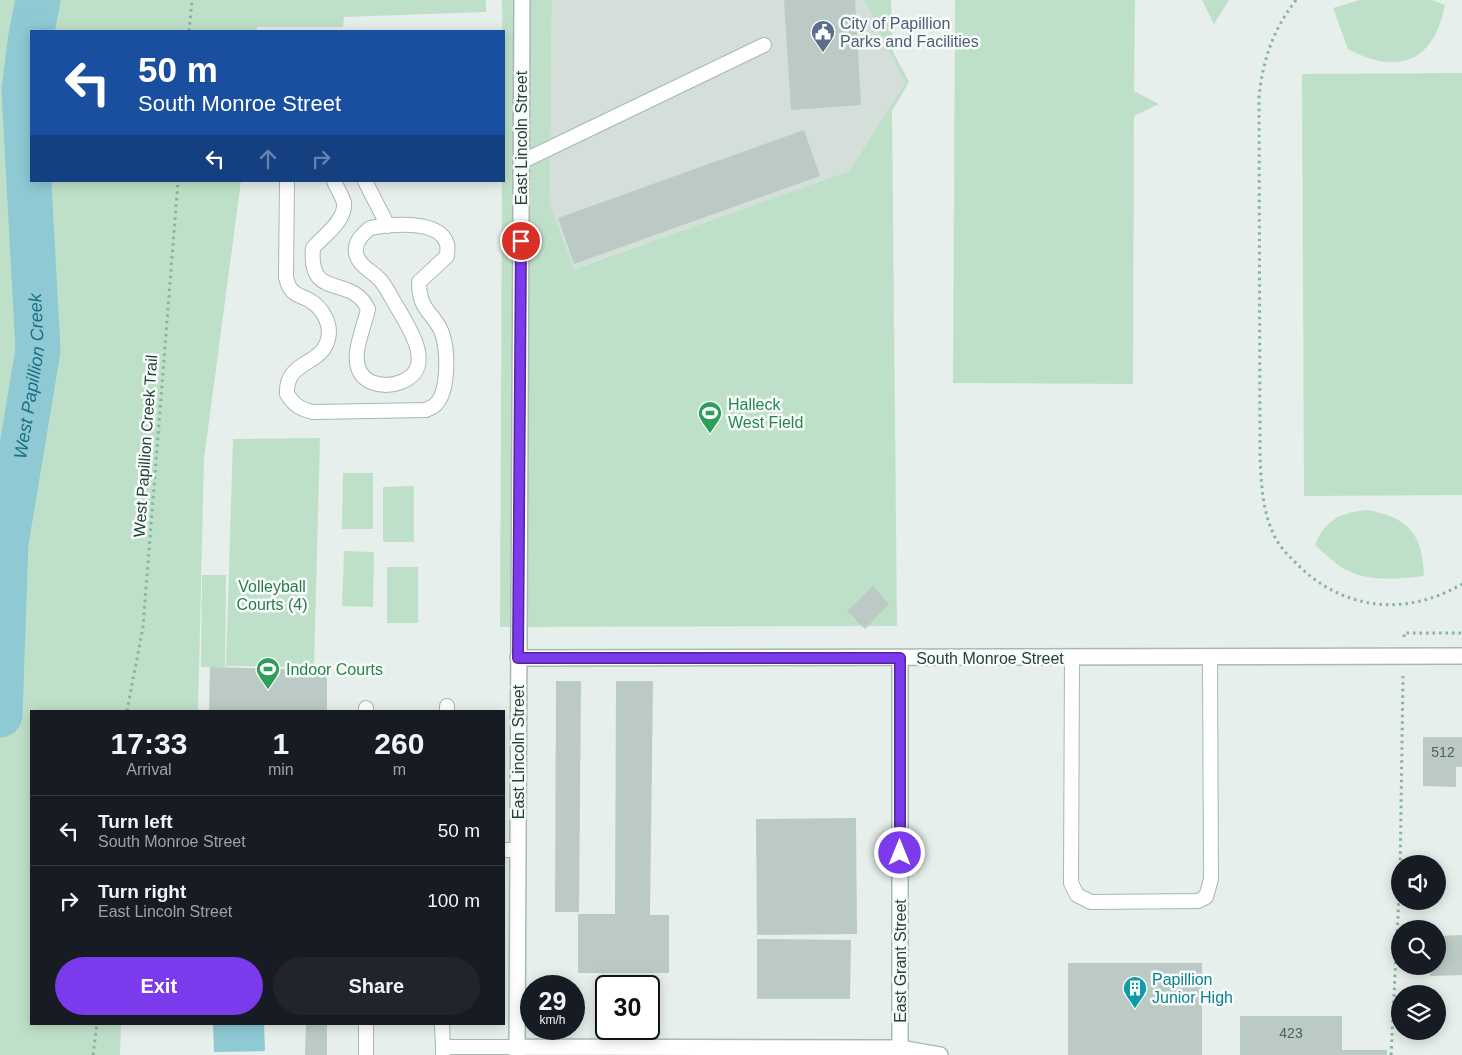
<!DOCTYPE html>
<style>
body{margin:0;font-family:Helvetica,sans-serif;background:#20242c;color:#f1f3f6;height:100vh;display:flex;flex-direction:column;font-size:19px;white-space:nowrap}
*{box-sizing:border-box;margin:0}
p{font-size:16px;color:#9ea1a6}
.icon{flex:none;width:28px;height:28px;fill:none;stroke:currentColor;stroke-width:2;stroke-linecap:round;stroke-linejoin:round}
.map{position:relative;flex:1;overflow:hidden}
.panel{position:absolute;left:30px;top:710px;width:475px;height:315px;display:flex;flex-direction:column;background:#171b24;border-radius:0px;box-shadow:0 2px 12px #0003}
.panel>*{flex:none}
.banner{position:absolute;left:30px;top:30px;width:475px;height:152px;border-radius:0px;box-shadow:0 2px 12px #0003;background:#1a4fa0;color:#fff;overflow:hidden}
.fabs{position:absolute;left:1391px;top:855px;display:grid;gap:10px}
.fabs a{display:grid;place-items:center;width:55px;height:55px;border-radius:50%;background:#171b24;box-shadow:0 2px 12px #0003;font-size:25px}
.speed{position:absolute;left:520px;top:975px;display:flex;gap:10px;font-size:25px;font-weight:700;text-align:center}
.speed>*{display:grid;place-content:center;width:65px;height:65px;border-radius:50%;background:#171b24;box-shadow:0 2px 12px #0003;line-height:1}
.speed small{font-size:12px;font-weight:400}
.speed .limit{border:2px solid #111;border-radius:8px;background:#fff;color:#111}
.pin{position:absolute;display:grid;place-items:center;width:42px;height:42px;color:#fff;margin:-21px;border:2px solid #fff;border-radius:50%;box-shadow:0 1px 5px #0007}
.me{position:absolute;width:55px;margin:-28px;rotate:0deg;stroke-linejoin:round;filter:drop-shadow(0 0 4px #0008)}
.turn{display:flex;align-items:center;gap:18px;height:105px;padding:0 25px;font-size:22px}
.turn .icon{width:65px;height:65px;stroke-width:2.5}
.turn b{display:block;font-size:35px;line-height:42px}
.lanes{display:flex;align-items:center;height:48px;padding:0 25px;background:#0003;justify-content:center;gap:25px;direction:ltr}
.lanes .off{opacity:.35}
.eta{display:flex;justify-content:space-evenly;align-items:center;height:85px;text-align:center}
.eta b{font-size:30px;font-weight:600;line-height:35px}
.action{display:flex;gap:10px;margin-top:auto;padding:10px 25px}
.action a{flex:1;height:58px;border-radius:30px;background:#7c3aed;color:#fff;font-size:20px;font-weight:600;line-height:58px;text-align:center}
.action a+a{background:#20242c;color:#f1f3f6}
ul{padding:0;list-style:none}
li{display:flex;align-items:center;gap:15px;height:70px;padding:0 25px;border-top:1px solid #363941}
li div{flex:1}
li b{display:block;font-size:19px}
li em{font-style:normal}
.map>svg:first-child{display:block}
.built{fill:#d4dfda}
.green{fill:#bfe0c8}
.water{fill:#8ec9d4}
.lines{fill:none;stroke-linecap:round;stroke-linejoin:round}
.river{stroke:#8ec9d4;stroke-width:45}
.building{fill:#bbcac4}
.lane-casing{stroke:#a8b8b2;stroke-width:16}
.street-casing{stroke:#a8b8b2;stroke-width:18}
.path{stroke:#86b3a5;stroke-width:3;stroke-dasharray:2.5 4;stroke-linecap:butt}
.lane{stroke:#fff;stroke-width:14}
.street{stroke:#fff;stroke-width:15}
.route-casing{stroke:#51269a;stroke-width:12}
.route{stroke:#7c3aed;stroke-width:9}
.labels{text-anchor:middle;stroke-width:5;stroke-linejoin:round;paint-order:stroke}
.number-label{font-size:14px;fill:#4a645c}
.service-label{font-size:16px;fill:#4e5e75;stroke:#f7fbf9;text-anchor:start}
.street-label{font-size:16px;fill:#24423a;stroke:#f7fbf9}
.leisure-label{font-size:16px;fill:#27864d;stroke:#f7fbf9;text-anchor:start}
.park-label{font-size:16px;fill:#2d7a4b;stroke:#f7fbf9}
.culture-label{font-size:16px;fill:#0d838f;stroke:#f7fbf9;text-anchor:start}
.water-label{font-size:18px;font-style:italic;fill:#1c6f80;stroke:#f7fbf9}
</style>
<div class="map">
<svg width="1462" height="1055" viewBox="0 0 1462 1055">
<rect width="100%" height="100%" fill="#e6efeb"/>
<path class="built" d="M552,0H864L905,83L849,171L573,269L550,205Z"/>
<path class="green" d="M0,0H486V12L344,17L343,27H257V31H31V181H241L204,459L198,711H31V1024H121L120,1055H0Z
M502,0H552L550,205L574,269L849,171L905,83L864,0H891L893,52L909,82L892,111L897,626L500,627L502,181H504Z
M955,0H1135L1134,91L1159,104L1134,116L1133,384L953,383Z
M1202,0H1229L1214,24Z
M1360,0H1432L1445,5C1434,62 1398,76 1348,49L1333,8Z
M1462,73V495L1304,496L1302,74Z
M320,438L314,667L226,666L233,439Z
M343,473H373V529H342Z
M414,486V542H383V487Z
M1367,510C1409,517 1423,535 1424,576C1398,579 1370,582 1346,570C1335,564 1324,553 1315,545C1326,519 1340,513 1367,510Z
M344,551L374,552L373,607L342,606Z
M387,567H418V623H387Z
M202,575H226L225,667H201Z"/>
<path class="water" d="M213,1024H264L265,1051L214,1052Z"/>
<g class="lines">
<g class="river">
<path d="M32,31L38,0"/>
<path id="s1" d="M0,715L6,543L38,350L24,90L31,35"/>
</g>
</g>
<path class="building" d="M784,0H855L861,105L791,110Z
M804,130L820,176L574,264L558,218Z
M873,586L889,604L865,629L847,611Z
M210,667L327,670V711H209Z
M556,681H581L579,912H555Z
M616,681H653L650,915H669V973H578V914H615Z
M1423,737H1462V767H1456V787L1423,786Z
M856,818L857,934L757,935L756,819Z
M1462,935V975L1430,976V966H1438V936Z
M757,939L851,940L850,999H757Z
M1068,963H1202V1055H1068Z
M1240,1016H1342V1050H1387V1055H1240Z
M306,1024H327V1055H305Z"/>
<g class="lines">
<g class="lane-casing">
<path id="lane" d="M521,162L764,45
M287,181L286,277C287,281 288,285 290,288C295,296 302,296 309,300C322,307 332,324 328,339C322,366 285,360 287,394C294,405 300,409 313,412L426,410C429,408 434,407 436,404C449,391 448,350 442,333C434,312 419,312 419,282L447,256C447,253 448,248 447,244C440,219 389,224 370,228C363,234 354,242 356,253C359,267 373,271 381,281C387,288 392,299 397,307C409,328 437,368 401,382C391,386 381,386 371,382C343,368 364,330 368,309C351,273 308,302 313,248C322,237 346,221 344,203C342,196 337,188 334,181
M365,181L388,226
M1072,658L1071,883L1077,895L1091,902L1198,901L1206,897L1211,879L1210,658
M366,711V708
M447,711V706
M504,850H518
M442,1024L443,1047
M366,1055V1024
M443,1055V1047H517"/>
</g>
<g class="street-casing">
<path id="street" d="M518,658L1462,656
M517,1047L900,1048L940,1055
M517,1055L522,0
M900,1055V658"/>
</g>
<path class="path" d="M1296,0C1273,30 1263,59 1259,97L1260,454C1261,483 1262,513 1276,539C1282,550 1292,559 1301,568C1347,611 1408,616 1462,584
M189,31L192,0
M1404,637V633H1462
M127,711L143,627L178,181
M93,1055L97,1024
M1391,1055L1400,876L1403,676"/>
<use href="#lane" class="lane"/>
<use href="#street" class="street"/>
</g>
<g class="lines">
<g class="route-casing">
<path id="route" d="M521,241L518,658H900V853"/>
</g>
<use href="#route" class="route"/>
</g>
<defs>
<g id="civic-pin" transform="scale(1.25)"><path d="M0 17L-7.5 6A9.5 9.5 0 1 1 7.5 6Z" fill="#5c6f8a" stroke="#f7fbf9"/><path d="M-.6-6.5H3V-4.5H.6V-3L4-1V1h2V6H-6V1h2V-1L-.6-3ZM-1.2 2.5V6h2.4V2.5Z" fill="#fff"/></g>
<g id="stadium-pin" transform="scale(1.25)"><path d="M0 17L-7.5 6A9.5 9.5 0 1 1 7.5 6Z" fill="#2e9e5b" stroke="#f7fbf9"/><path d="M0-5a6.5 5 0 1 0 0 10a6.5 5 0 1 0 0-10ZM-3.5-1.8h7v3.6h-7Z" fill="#fff"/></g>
<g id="building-pin" transform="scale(1.25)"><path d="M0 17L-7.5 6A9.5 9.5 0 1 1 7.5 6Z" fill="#0f9aa8" stroke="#f7fbf9"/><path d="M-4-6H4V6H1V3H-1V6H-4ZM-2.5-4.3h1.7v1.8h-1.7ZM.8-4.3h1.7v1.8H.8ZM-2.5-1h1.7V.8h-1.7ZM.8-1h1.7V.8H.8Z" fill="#fff"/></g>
</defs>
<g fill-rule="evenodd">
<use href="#civic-pin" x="823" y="32"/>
<use href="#stadium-pin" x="710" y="413"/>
<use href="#stadium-pin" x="268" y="669"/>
<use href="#building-pin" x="1135" y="988"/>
</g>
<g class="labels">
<g class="number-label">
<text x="1443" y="757">512</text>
<text x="1291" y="1038">423</text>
</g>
<g class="service-label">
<text x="840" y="29">City of Papillion<tspan x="840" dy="18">Parks and Facilities</tspan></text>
</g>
<g class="street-label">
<text transform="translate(521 138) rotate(-90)" y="6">East Lincoln Street</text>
<text transform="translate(145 446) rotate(-86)" y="6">West Papillion Creek Trail</text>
<text x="990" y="664">South Monroe Street</text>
<text transform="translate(518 752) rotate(-90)" y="6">East Lincoln Street</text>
<text transform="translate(900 961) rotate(-90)" y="6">East Grant Street</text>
</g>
<g class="leisure-label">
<text x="728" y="410">Halleck<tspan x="728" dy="18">West Field</tspan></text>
<text x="286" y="675">Indoor Courts</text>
</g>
<g class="park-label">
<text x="272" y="592">Volleyball<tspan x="272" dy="18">Courts (4)</tspan></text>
</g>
<g class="culture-label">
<text x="1152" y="985">Papillion<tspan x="1152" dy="18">Junior High</tspan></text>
</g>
<g class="water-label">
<text dy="6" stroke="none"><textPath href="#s1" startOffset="341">West Papillion Creek</textPath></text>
</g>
</g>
</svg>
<div class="fabs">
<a><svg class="icon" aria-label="sound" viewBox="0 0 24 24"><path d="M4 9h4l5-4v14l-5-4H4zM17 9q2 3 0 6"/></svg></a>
<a><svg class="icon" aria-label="search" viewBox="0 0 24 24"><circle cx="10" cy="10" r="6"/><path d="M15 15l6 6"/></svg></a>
<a><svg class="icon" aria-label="layers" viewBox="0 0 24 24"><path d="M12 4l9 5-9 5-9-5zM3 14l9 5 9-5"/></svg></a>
</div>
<div class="speed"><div>29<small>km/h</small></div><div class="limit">30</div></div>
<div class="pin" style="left:521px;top:241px;background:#d93025"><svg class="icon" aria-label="arrive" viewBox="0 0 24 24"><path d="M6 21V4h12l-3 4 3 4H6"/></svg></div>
<svg class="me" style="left:900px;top:853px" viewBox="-20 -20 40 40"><circle r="17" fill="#7c3aed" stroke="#fff" stroke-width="3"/><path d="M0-11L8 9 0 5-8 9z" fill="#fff"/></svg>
<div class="banner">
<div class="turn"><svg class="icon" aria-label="left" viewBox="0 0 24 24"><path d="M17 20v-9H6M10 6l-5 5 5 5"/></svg><div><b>50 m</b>South Monroe Street</div></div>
<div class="lanes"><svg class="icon" aria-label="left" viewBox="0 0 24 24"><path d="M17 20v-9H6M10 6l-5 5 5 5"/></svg><svg class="icon off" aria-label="ahead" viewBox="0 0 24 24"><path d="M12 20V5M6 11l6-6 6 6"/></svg><svg class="icon off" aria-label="right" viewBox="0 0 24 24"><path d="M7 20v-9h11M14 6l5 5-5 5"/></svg></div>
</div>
<section class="panel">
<div class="eta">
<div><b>17:33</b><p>Arrival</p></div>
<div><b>1</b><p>min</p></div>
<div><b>260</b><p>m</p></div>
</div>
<ul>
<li><svg class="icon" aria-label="left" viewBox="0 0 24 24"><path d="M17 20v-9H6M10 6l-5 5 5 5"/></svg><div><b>Turn left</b><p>South Monroe Street</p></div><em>50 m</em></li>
<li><svg class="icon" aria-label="right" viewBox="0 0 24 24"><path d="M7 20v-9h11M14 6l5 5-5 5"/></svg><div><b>Turn right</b><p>East Lincoln Street</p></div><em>100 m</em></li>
</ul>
<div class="action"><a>Exit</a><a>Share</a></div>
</section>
</div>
